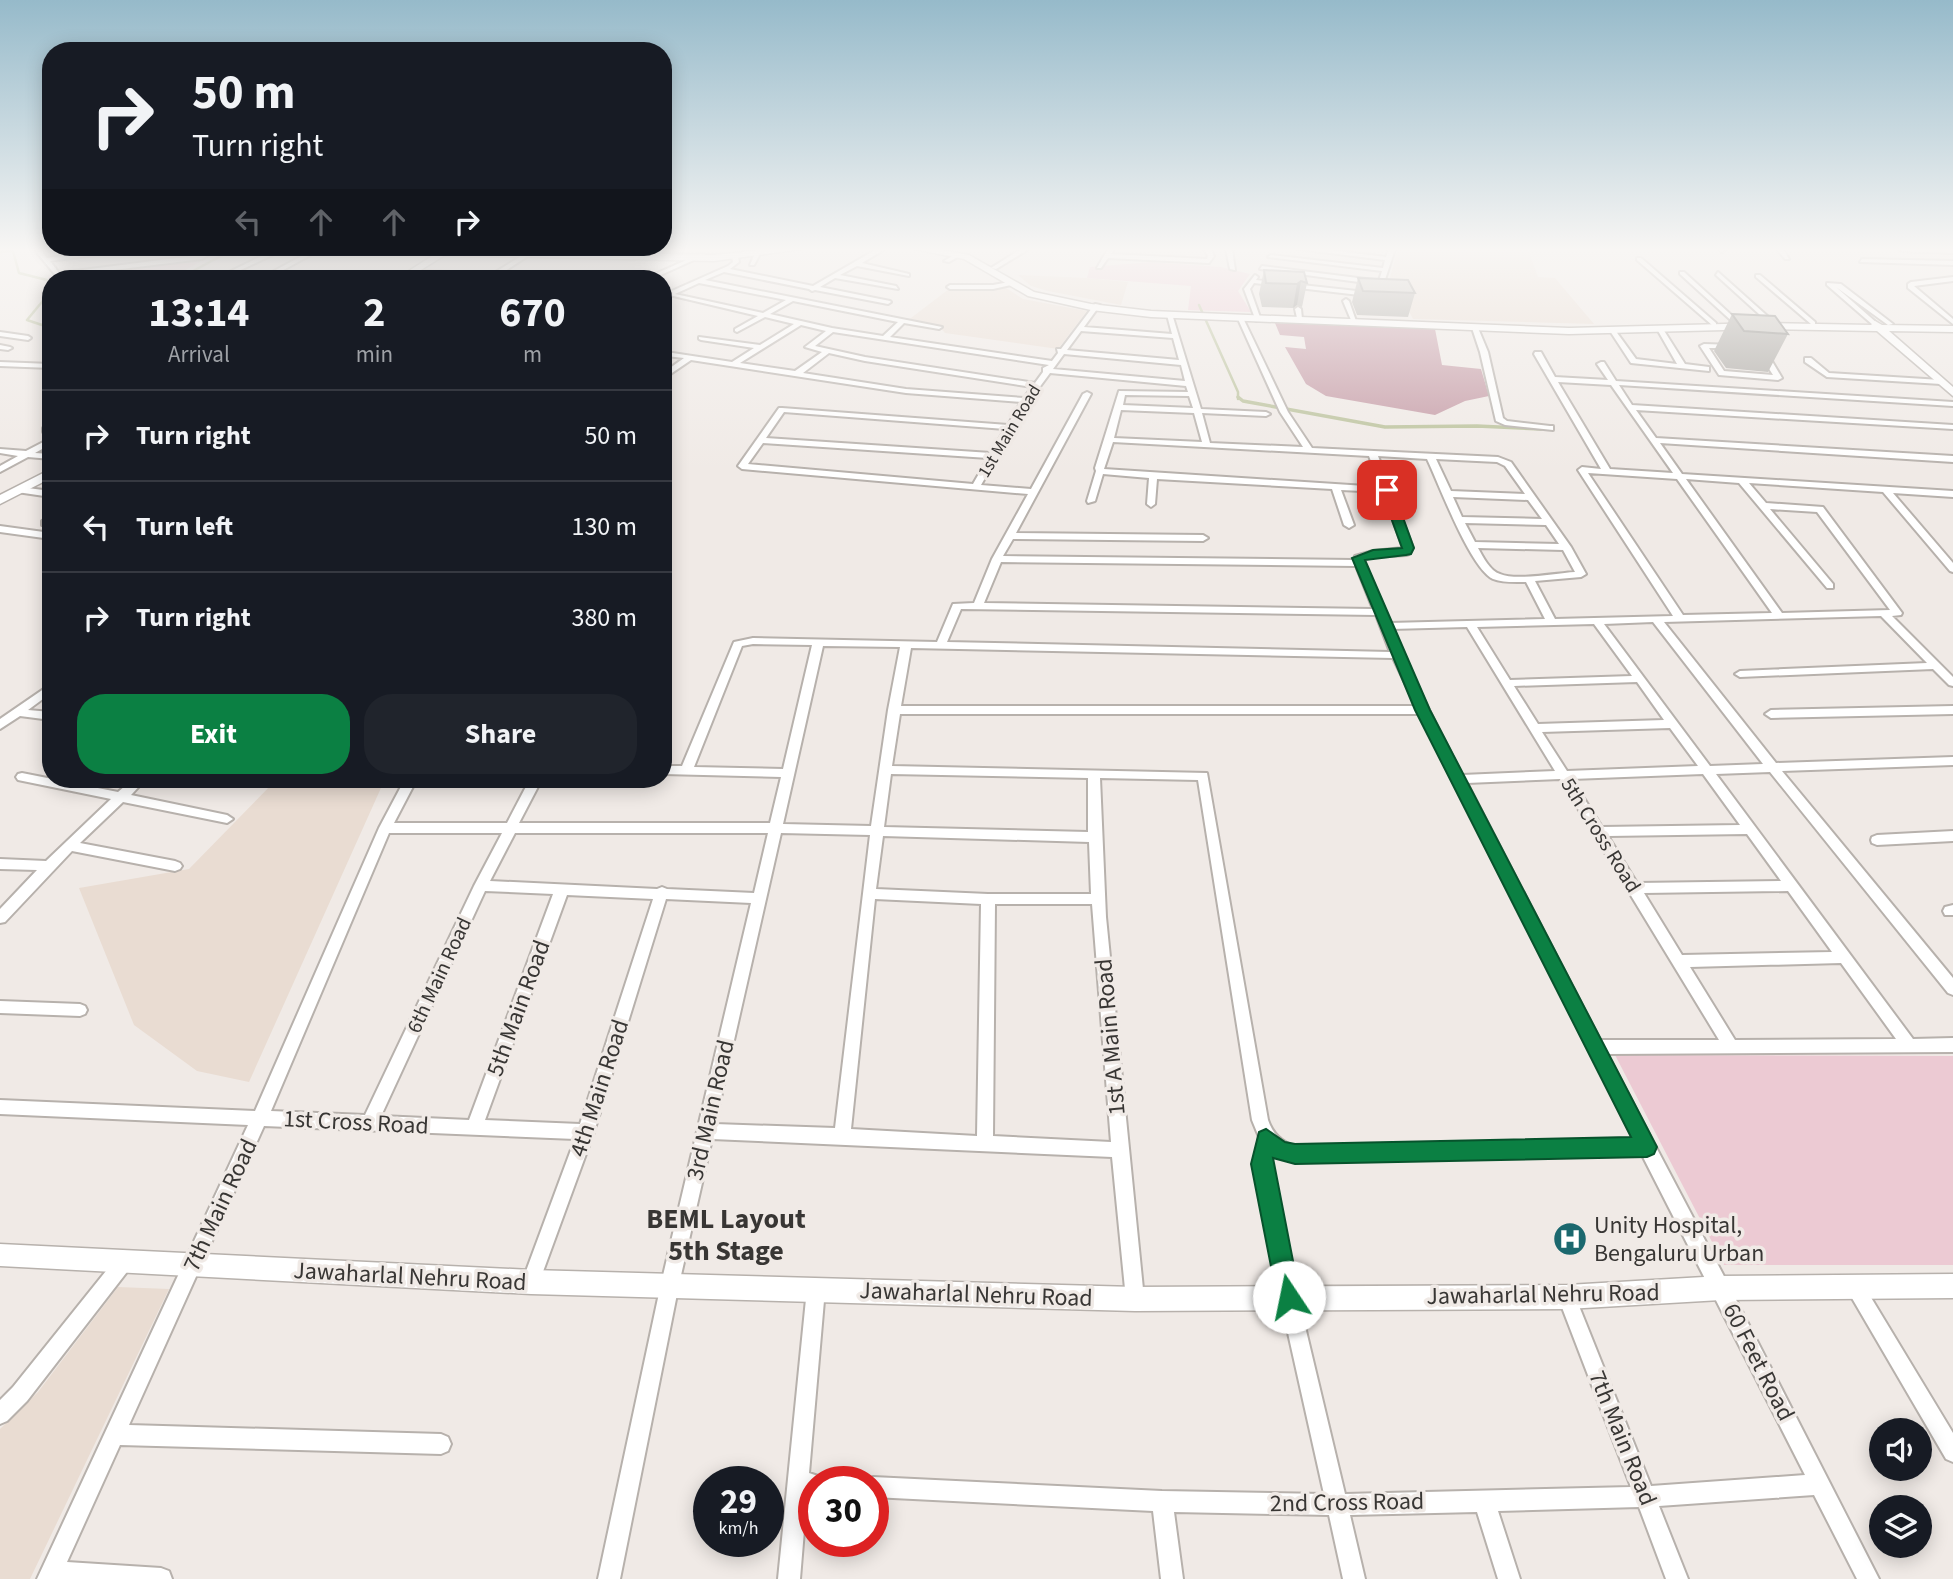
<!DOCTYPE html>
<style>
body{margin:0;font-family:"Source Sans 3",sans-serif;background:#20242c;color:#f1f3f6;height:100vh;display:flex;flex-direction:column;font-size:26px;white-space:nowrap}
*{box-sizing:border-box;margin:0}
p{font-size:23px;color:#9ea1a6}
.icon{flex:none;width:38px;height:38px;fill:none;stroke:currentColor;stroke-width:2;stroke-linecap:round;stroke-linejoin:round}
.map{position:relative;flex:1;overflow:hidden}
.sheet{position:absolute;left:42px;top:270px;width:630px;height:518px;display:flex;flex-direction:column;background:#171b24;border-radius:28px;box-shadow:0 4px 18px #0003}
.sheet>*{flex:none}
.hud{position:absolute;left:42px;top:42px;width:630px;height:214px;border-radius:28px;box-shadow:0 4px 18px #0003;background:#171b24;color:#f1f3f6;overflow:hidden}
.tools{position:absolute;left:1869px;top:1418px;display:grid;gap:14px}
.tools a{display:grid;place-items:center;width:63px;height:63px;border-radius:50%;background:#171b24;box-shadow:0 4px 18px #0003;font-size:35px}
.speed{position:absolute;left:693px;top:1466px;display:flex;gap:14px;font-size:35px;font-weight:700;text-align:center}
.speed>*{display:grid;place-content:center;width:91px;height:91px;border-radius:50%;background:#171b24;box-shadow:0 4px 18px #0003;line-height:1}
.speed small{font-size:18px;font-weight:400}
.speed .limit{border:10px solid #d22;background:#fff;color:#111}
.pin{position:absolute;display:grid;place-items:center;width:60px;height:60px;color:#fff;margin:-30px;border-radius:14px;box-shadow:0 4px 10px #0006}
.me{position:absolute;width:77px;margin:-38px;rotate:349deg;stroke-linejoin:round;filter:drop-shadow(0 0 5px #0008)}
.turn{display:flex;align-items:center;gap:24px;height:147px;padding:0 35px;font-size:32px}
.turn .icon{width:91px;height:91px;stroke-width:2.5}
.turn b{display:block;font-size:49px;line-height:60px}
.lanes{display:flex;align-items:center;height:66px;padding:0 35px;background:#0003;justify-content:center;gap:35px;direction:ltr}
.lanes .off{opacity:.35}
.eta{display:flex;justify-content:space-evenly;align-items:center;height:119px;text-align:center}
.eta b{font-size:42px;font-weight:700;line-height:49px}
.cta{display:flex;gap:14px;margin-top:auto;padding:14px 35px}
.cta a{flex:1;height:80px;border-radius:28px;background:#0b8043;color:#fff;font-size:28px;font-weight:700;line-height:80px;text-align:center}
.cta a+a{background:#20242c;color:#f1f3f6}
ul{padding:0;list-style:none}
li{display:flex;align-items:center;gap:21px;height:91px;padding:0 35px;border-top:2px solid #363941}
li div{flex:1}
li b{display:block;font-size:26px}
li em{font-style:normal}
.map>svg:first-child{display:block}
.built{fill:#e9dcd2}
.green{fill:#eccad3}
.forest{fill:#c59ba6}
.lines{fill:none;stroke-linecap:round;stroke-linejoin:round}
.stream-far1{stroke:#bbc29c;stroke-width:2.5}
.stream{stroke:#bbc29c;stroke-width:3.5}
.minor-casing{stroke:#b7b1ac;stroke-width:4}
.tertiary-casing{stroke:#b7b1ac;stroke-width:3}
.secondary-casing{stroke:#b7b1ac;stroke-width:3}
.minor{fill:#fff;fill-rule:evenodd}
.tertiary{fill:#fff;fill-rule:evenodd}
.secondary{fill:#fff;fill-rule:evenodd}
.wall{fill:#a9a6a1}
.shaded-wall{fill:#898783}
.building{fill:#c4c1bb;stroke:#898783;stroke-width:2}
.route{fill:#0b8043;stroke:#07532c;stroke-width:2}
.labels{text-anchor:middle;stroke-width:7;stroke-linejoin:round;paint-order:stroke}
.far-street-label{font-size:18px;fill:#383634;stroke:#f0eae6}
.street-label{font-size:21px;fill:#383634;stroke:#f0eae6}
.near-street-label{font-size:24px;fill:#383634;stroke:#f0eae6}
.near-poi-label{font-size:24px;fill:#383634;stroke:#f0eae6;text-anchor:start}
.near-neighbourhood-label{font-size:28px;font-weight:bold;fill:#383634;stroke:#f0eae6}
</style>
<div class="map">
<svg width="1953" height="1579" viewBox="0 0 1953 1579">
<rect width="100%" height="100%" fill="#f0eae6"/>
<path class="built" d="M1398,249H1528L1538,277L1555,278L1594,324L1413,319L1404,302H1383Z
M1018,275L1087,278L1128,282L1121,305L1048,291L1031,286Z
M1003,286L1023,299L1087,311L1058,349L945,333L939,326L907,321L949,289Z
M277,779H385L249,1082L197,1071L134,1025L79,888L189,869Z
M118,1287L169,1289L30,1579H0V1429L38,1392Z"/>
<path class="green" d="M200,258H206L172,278H51V281L48,277Z
M1151,262L1221,267L1250,274L1238,291L1251,312L1188,310L1191,286L1087,278L1090,267Z
M1615,1055L1953,1056V1265H1724Z"/>
<path class="forest" d="M1275,323L1435,329L1442,365L1481,369L1489,396L1465,401L1435,415L1326,396L1306,384L1285,347L1306,349L1304,337L1280,335Z"/>
<g class="lines">
<path class="stream-far1" d="M0,252L13,251L19,273L51,281L46,297L27,320L51,328
M180,278L234,249
M1199,305L1238,392V399"/>
<path class="stream" d="M1238,397L1243,401L1385,427L1477,426L1541,429"/>
<g class="minor-casing">
<path id="minor" d="M34,249H40L47,258L118,249H139L50,261L59,273L200,255L211,249H219L202,259L57,277Z
M276,249H285L224,278H217Z
M301,249L446,251L449,253L446,255L318,251L276,274L326,276L329,278H261L311,251Z
M877,249H885L862,263L909,274V276L857,266L840,275L896,286L898,289L835,278L820,287L890,301L891,302L888,304L815,290L812,291L809,289L724,272L705,280L942,327L939,329L904,323L890,337L1052,361L1058,353L1057,349H1061L1095,304L1100,305L1084,327L1172,334L1167,315L1172,314L1201,409L1266,412L1270,414L1266,416L1202,413L1210,443L1303,447L1280,412L1238,319L1243,318L1288,412L1312,448L1498,457L1511,462L1571,547L1586,574L1581,577L1535,581L1555,619L1673,616L1578,470L1582,467L1601,469L1534,354L1535,352H1541L1555,377L1608,380L1597,364L1601,362H1604L1616,381L1953,402V406L1619,385L1632,405L1953,425V429L1636,410L1656,438L1953,456V462L1660,443L1682,474L1953,491V497L1893,493L1953,563V572L1950,571L1883,492L1749,483L1766,503L1823,507L1902,613L1901,615L1892,616L1953,677V686L1949,685L1933,669L1740,677L1735,674L1740,671L1927,663L1881,616L1664,622L1776,763L1953,757V765L1782,771L1953,978V995L1948,993L1770,772L1716,774L1913,1039L1953,1038V1052L1607,1054L1727,1282L1879,1579H1857L1814,1495L1659,1506L1688,1579H1666L1639,1507L1498,1511L1520,1579H1498L1477,1512L1350,1515L1365,1579H1343L1329,1515L1174,1512L1183,1579H1161L1153,1511L873,1497V1482H865L873,1477L1162,1491L1324,1494L1280,1297L1254,1164L1259,1137L1252,1120L1198,780L1100,778L1106,917L1144,1299L1141,1305L1135,1308L1129,1305L1126,1299L1112,1157L712,1139L679,1284L620,1579H598L661,1284L751,903L666,899L594,1132L537,1288L531,1291L525,1288L522,1282L575,1139L264,1126L129,1425L441,1434L448,1437L451,1444L448,1451L441,1454L120,1445L67,1562L161,1568L169,1571L172,1579H37L248,1125L0,1114V1100L255,1111L379,828L405,779H417L394,823H507L530,779H542L519,823H770L781,777L663,774V766H682L734,642L753,638L937,642L953,604L974,603L992,559L1028,494L742,469L738,466L779,408H782L1008,425L1021,402L906,393L691,360L663,379V373L684,358L666,356V352L732,362L754,348L701,340L699,339V337L760,345L794,324L765,317L737,332L735,331V329L758,316L665,294L728,266L733,262L732,257L735,255L738,257L739,262L730,269L813,286ZM699,283L786,300L763,313L675,294ZM793,301L898,322L883,336L832,328L770,314ZM801,325L826,331L805,347L822,352L795,371L740,363ZM1081,331L1173,338L1179,360L1067,350ZM833,332L1049,365L1043,368V372L1035,383L865,357L815,346ZM829,353L865,361L1032,387L1024,398L906,389L803,373ZM1064,354L1181,365L1185,381L1053,369ZM1050,373L1186,386L1188,392L1119,391L1095,468L1096,471L1087,501L1088,503L1095,501L1103,474L1149,478L1147,504L1151,507L1155,504L1157,479L1332,489L1344,525L1349,528L1354,525L1341,490L1383,492L1403,548L1373,551L1355,556L1354,560L1003,556L1013,539L1203,541L1208,538L1203,535L1016,533L1091,394L1087,392L1083,394L1031,489L981,485L1030,400ZM1558,382L1611,385L1673,473L1610,469ZM1125,395L1189,396L1193,408L1123,405ZM1121,410L1194,413L1202,442L1114,438ZM784,412L1005,429L991,453L766,438ZM1113,442L1369,456L1381,487L1104,469ZM763,443L988,458L973,484L748,464ZM1378,456L1427,459C1439,484 1470,568 1493,579C1503,583 1515,582 1526,582L1545,619L1389,623L1363,559L1373,557L1406,555L1409,554L1413,548ZM1436,459L1497,462L1505,466L1525,494L1451,491ZM1588,473L1677,479L1772,613L1683,615ZM1686,479L1739,483L1827,588H1833V584L1770,509L1817,512L1890,610L1782,613ZM1453,497L1528,500L1542,519L1462,517ZM1465,523L1546,525L1559,544L1475,542ZM1478,548L1563,550L1575,572C1557,573 1516,581 1500,574C1490,571 1483,557 1478,548ZM1001,562L1356,566L1373,609L984,603ZM961,609L1376,615L1390,652L947,642ZM1653,622L1763,764L1710,766L1604,624ZM1594,624L1632,676L1510,680L1477,627ZM1467,627L1555,771L1462,775L1429,710L1391,629ZM753,644L812,645L783,769L694,767L742,646ZM823,646L900,647L888,710L871,826L783,824ZM911,648L1393,658L1416,706H901ZM1637,682L1664,720L1538,724L1514,686ZM900,714H1419L1635,1140L1295,1146C1281,1142 1273,1134 1268,1120L1207,773L892,766ZM1670,728L1698,766L1567,771L1542,732ZM891,774L1088,778V832L884,827ZM1703,774L1740,825L1602,827L1572,779ZM1560,779L1719,1040H1600L1467,783ZM389,833H502L474,886L365,1115L271,1111ZM515,833H768L754,893L667,889L662,887L657,889L490,881ZM781,833L870,835L835,1128L715,1124ZM1747,834L1781,881L1637,883L1608,836ZM883,836L1089,842L1091,894H988L876,889ZM485,891L553,894L469,1120L381,1116ZM1788,891L1832,952L1682,955L1644,893ZM567,895L653,899L580,1124L485,1120ZM875,899L981,904L977,1136L851,1129ZM995,904H1092L1111,1142L993,1136ZM1841,963L1896,1039L1735,1040L1690,967ZM1272,1153L1295,1162L1642,1155L1805,1475L1651,1486L1573,1291L1567,1288L1561,1291L1558,1297L1631,1487L1345,1494L1298,1297L1270,1164Z
M1021,249H1029L996,269L991,268Z
M1108,249L1114,250L1111,254L1207,259L1208,256L1204,249H1210L1214,256L1209,263L1108,258L1101,268H1097Z
M1226,249H1232L1235,270L1230,269Z
M1298,249H1321L1386,257L1389,249H1395L1380,295L1377,297L1254,283L1250,289L1261,320L1256,321L1244,289L1255,275L1258,277L1256,280L1375,293L1382,271L1268,257L1271,255L1383,268L1385,260Z
M1719,249H1725V250L1722,252Z
M1777,249H1783L1789,259H1785Z
M1899,249H1953V253L1902,251Z
M526,253L528,256L502,273L622,276L625,278H494L411,275L408,273L411,271L494,273Z
M755,253L760,254L754,265H750Z
M700,254L705,255L654,278H646Z
M956,254L961,255L949,262L944,261Z
M1637,258H1641L1716,323V325H1712L1637,260Z
M1862,259L1953,261V265L1860,262Z
M1262,266L1374,280L1377,282L1374,284L1260,269Z
M1680,272H1684L1739,322V324H1735L1680,274Z
M1718,272L1774,322V324H1770L1716,275Z
M1756,275H1760L1815,322V324H1811L1756,277Z
M1953,277V281L1914,286L1953,319V324L1908,288V284L1911,282Z
M1009,282L1011,285L993,289H950L947,287L950,285H993Z
M1827,283L1841,284L1893,324L1888,325L1836,287L1878,324L1873,325L1827,285Z
M1346,299L1349,301L1356,321L1351,320L1343,301Z
M1298,307L1301,309L1302,319L1297,318L1295,309Z
M1475,326L1478,328L1488,352L1503,418L1507,421L1550,426H1553V430L1505,425L1496,421L1480,352L1472,328Z
M1660,327L1663,329L1685,364L1709,367V371L1631,363L1610,331L1615,330L1636,359L1677,364L1657,329Z
M0,332L28,336L31,338L28,340L0,336Z
M1704,344L1736,345L1738,346L1734,348H1709L1724,371L1773,375L1759,353L1766,351L1782,378L1778,380L1719,375L1700,346Z
M0,345L10,347L12,348L8,350L0,349Z
M1805,358H1811L1829,373L1941,380L1945,382L1941,384L1827,377L1805,362Z
M0,362L51,364V368L0,366Z
M43,428H51V432H43Z
M51,438V444L35,453L51,454V459L28,457L0,472V466L18,456L0,453V449L26,451Z
M20,487L51,491V497L17,492L16,490Z
M51,516V523L42,525V521Z
M0,526L51,533V539L0,532Z
M51,684V693L28,710L51,712V720L20,716L0,729V719Z
M1953,706V714L1771,718L1765,714L1771,710Z
M22,773L118,792L133,779H146L131,795L227,815L233,819L227,823L123,802L80,843L175,861L180,863L182,866L180,869L175,871L72,851L5,922L0,923V909L37,870L0,869V859L46,861L111,799L18,780L16,777L18,774Z
M1953,831V841L1877,845L1872,843L1871,840L1872,837L1877,835Z
M1953,905V915H1945L1943,911L1945,907Z
M0,1001L80,1004L85,1006L87,1010L85,1014L80,1016L0,1013Z
M124,1253L130,1256L133,1262L130,1268L27,1401L7,1421L0,1424V1400L13,1387L118,1256Z
M1855,1278L1861,1281L1953,1433V1462L1946,1459L1849,1293L1846,1287L1849,1281Z
M816,1280L822,1283L825,1289L809,1473L821,1477L823,1482H814V1494H807L800,1579H778L807,1289L810,1283Z"/>
</g>
<g class="tertiary-casing">
<path id="tertiary" d="M0,1244L531,1270L1135,1287L1567,1285L1721,1276L1953,1274V1298L1721,1300L1567,1309L1135,1311L531,1294L0,1266Z"/>
</g>
<g class="secondary-casing">
<path id="secondary" d="M443,249L714,255L770,249H802L714,261L445,255L408,278H398Z
M914,249H936L969,255L1034,292L1091,304L1151,311L1569,328L1763,323L1871,325L1875,321L1882,325L1953,326V332L1889,331L1953,387V396L1877,331L1763,329L1569,334L1151,317L1091,310L1028,296L964,259Z
M51,469V478L0,504V495Z"/>
</g>
<use href="#minor" class="minor"/>
<use href="#tertiary" class="tertiary"/>
<use href="#secondary" class="secondary"/>
</g>
<path class="wall" d="M1264,270L1307,283L1302,307L1297,305L1293,308L1262,307L1259,294Z
M1358,278L1415,293L1408,317L1357,315L1352,302Z
M1732,314L1788,334L1768,372L1726,368L1714,351Z"/>
<path class="shaded-wall" d="M1301,281L1297,305L1293,308L1297,284Z"/>
<path class="building" d="M1264,270L1304,272L1307,283L1301,281L1297,284L1266,283Z
M1358,278L1408,280L1415,293L1363,291Z
M1732,314L1775,316L1788,334L1744,331Z"/>
<linearGradient id="sky" x2="0" y2="1"><stop stop-color="#96baca"/><stop offset="0.53" stop-color="#f8f6f4"/><stop offset="1" stop-color="#f8f6f4" stop-opacity="0"/></linearGradient>
<rect width="1953" height="471" fill="url(#sky)"/>
<path class="route" d="M1383,488L1393,490L1414,548L1411,554L1406,555L1365,560L1430,710L1657,1147L1654,1154L1647,1157L1295,1164L1273,1158L1300,1297L1297,1306L1289,1309L1280,1306L1277,1297L1251,1164L1259,1132L1266,1129L1285,1142L1295,1144L1631,1137L1415,710L1352,558L1373,550L1402,548L1381,490Z"/>
<defs>
<g id="hospital-disc" transform="scale(1.75)"><circle r="9.5" fill="#1b686e" stroke="#f0eae6"/><path d="M-5-5h3v3.5h4V-5h3V5h-3V1.5h-4V5h-3Z" fill="#fff"/></g>
</defs>
<g fill-rule="evenodd">
<use href="#hospital-disc" x="1570" y="1239"/>
</g>
<g class="labels">
<g class="far-street-label">
<text transform="translate(1009 431) rotate(-59)" y="6">1st Main Road</text>
</g>
<g class="street-label">
<text transform="translate(1601 835) rotate(58)" y="7">5th Cross Road</text>
<text transform="translate(439 975) rotate(-65)" y="7">6th Main Road</text>
</g>
<g class="near-street-label">
<text transform="translate(518 1008) rotate(-70)" y="8">5th Main Road</text>
<text transform="translate(1110 1037) rotate(-95)" y="8">1st A Main Road</text>
<text transform="translate(599 1088) rotate(-72)" y="8">4th Main Road</text>
<text transform="translate(710 1110) rotate(-77)" y="8">3rd Main Road</text>
<text transform="translate(356 1122) rotate(3)" y="8">1st Cross Road</text>
<text transform="translate(220 1205) rotate(-65)" y="8">7th Main Road</text>
<text transform="translate(410 1276) rotate(3)" y="8">Jawaharlal Nehru Road</text>
<text transform="translate(976 1294) rotate(2)" y="8">Jawaharlal Nehru Road</text>
<text transform="translate(1543 1294) rotate(-1)" y="8">Jawaharlal Nehru Road</text>
<text transform="translate(1759 1362) rotate(63)" y="8">60 Feet Road</text>
<text transform="translate(1623 1438) rotate(68)" y="8">7th Main Road</text>
<text transform="translate(1347 1502) rotate(-1)" y="8">2nd Cross Road</text>
</g>
<g class="near-poi-label">
<text x="1594" y="1233">Unity Hospital,<tspan x="1594" dy="28">Bengaluru Urban</tspan></text>
</g>
<g class="near-neighbourhood-label">
<text x="726" y="1228">BEML Layout<tspan x="726" dy="32">5th Stage</tspan></text>
</g>
</g>
</svg>
<div class="tools">
<a><svg class="icon" aria-label="sound" viewBox="0 0 24 24"><path d="M4 9h4l5-4v14l-5-4H4zM17 9q2 3 0 6"/></svg></a>
<a><svg class="icon" aria-label="layers" viewBox="0 0 24 24"><path d="M12 4l9 5-9 5-9-5zM3 14l9 5 9-5"/></svg></a>
</div>
<div class="speed"><div>29<small>km/h</small></div><div class="limit">30</div></div>
<div class="pin" style="left:1387px;top:490px;background:#d93025"><svg class="icon" aria-label="arrive" viewBox="0 0 24 24"><path d="M6 21V4h12l-3 4 3 4H6"/></svg></div>
<svg class="me" style="left:1289px;top:1297px" viewBox="-20 -20 40 40"><circle r="19" fill="#fff"/><path d="M0-13L10 11 0 6-10 11z" fill="#0b8043"/></svg>
<div class="hud">
<div class="turn"><svg class="icon" aria-label="right" viewBox="0 0 24 24"><path d="M7 20v-9h11M14 6l5 5-5 5"/></svg><div><b>50 m</b>Turn right</div></div>
<div class="lanes"><svg class="icon off" aria-label="left" viewBox="0 0 24 24"><path d="M17 20v-9H6M10 6l-5 5 5 5"/></svg><svg class="icon off" aria-label="ahead" viewBox="0 0 24 24"><path d="M12 20V5M6 11l6-6 6 6"/></svg><svg class="icon off" aria-label="ahead" viewBox="0 0 24 24"><path d="M12 20V5M6 11l6-6 6 6"/></svg><svg class="icon" aria-label="right" viewBox="0 0 24 24"><path d="M7 20v-9h11M14 6l5 5-5 5"/></svg></div>
</div>
<section class="sheet">
<div class="eta">
<div><b>13:14</b><p>Arrival</p></div>
<div><b>2</b><p>min</p></div>
<div><b>670</b><p>m</p></div>
</div>
<ul>
<li><svg class="icon" aria-label="right" viewBox="0 0 24 24"><path d="M7 20v-9h11M14 6l5 5-5 5"/></svg><div><b>Turn right</b></div><em>50 m</em></li>
<li><svg class="icon" aria-label="left" viewBox="0 0 24 24"><path d="M17 20v-9H6M10 6l-5 5 5 5"/></svg><div><b>Turn left</b></div><em>130 m</em></li>
<li><svg class="icon" aria-label="right" viewBox="0 0 24 24"><path d="M7 20v-9h11M14 6l5 5-5 5"/></svg><div><b>Turn right</b></div><em>380 m</em></li>
</ul>
<div class="cta"><a>Exit</a><a>Share</a></div>
</section>
</div>
